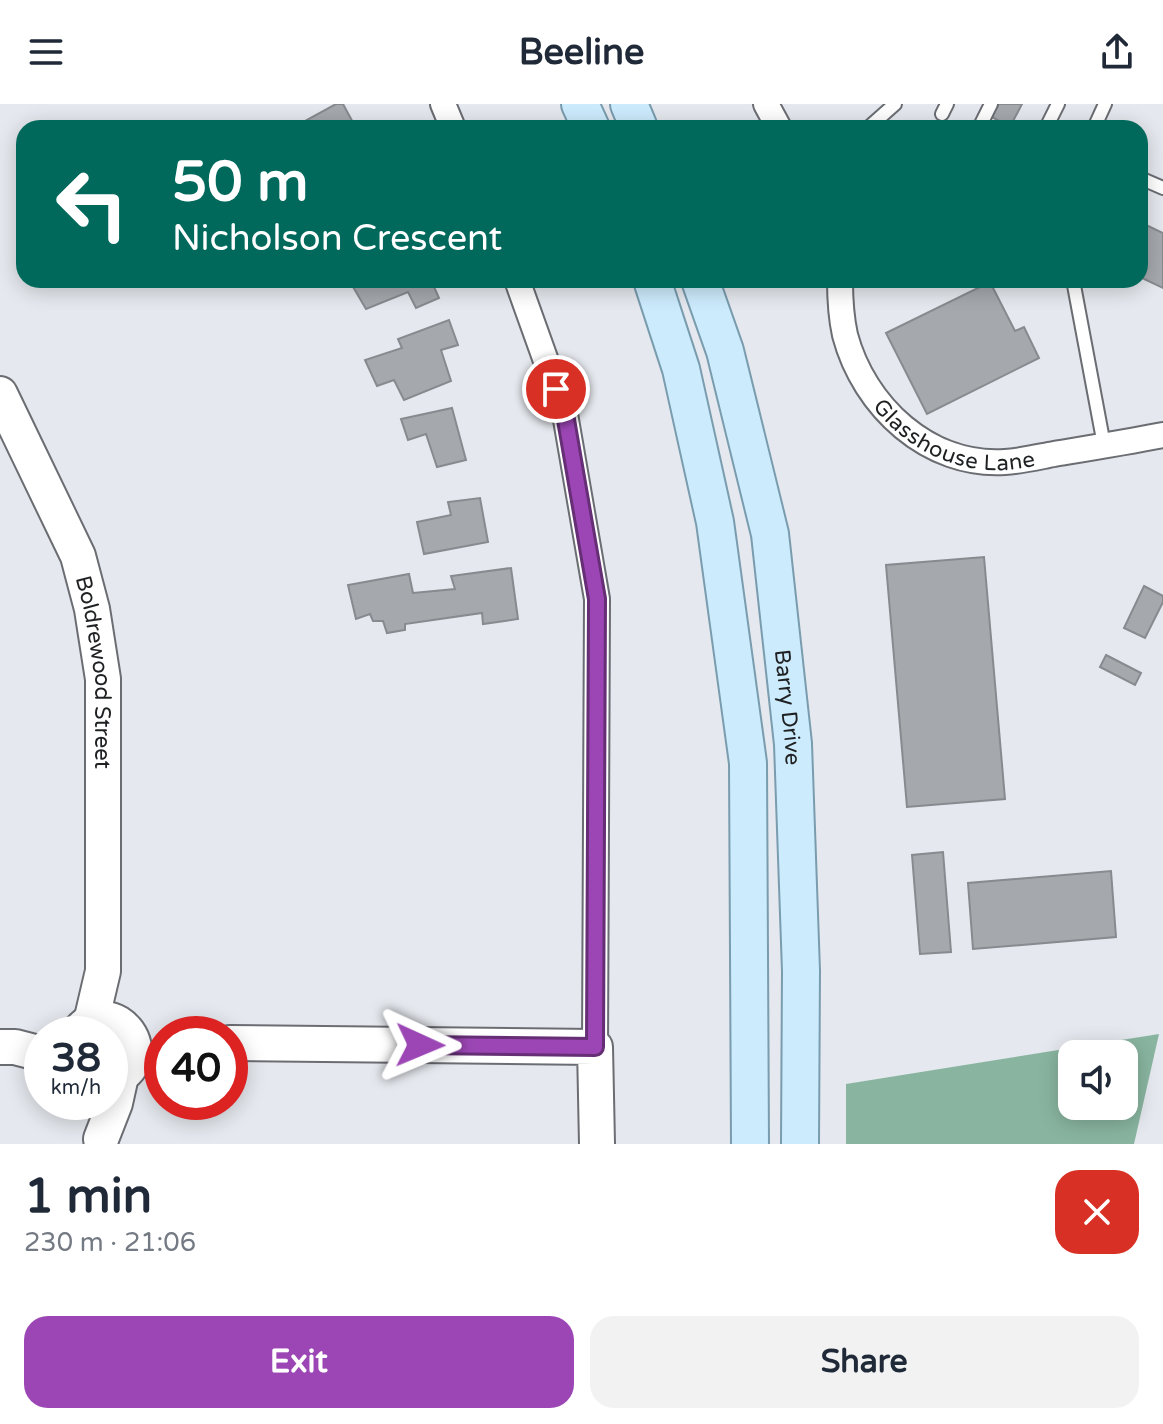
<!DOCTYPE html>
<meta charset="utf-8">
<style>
body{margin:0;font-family:"Varela Round",sans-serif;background:#f2f2f3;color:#1f2937;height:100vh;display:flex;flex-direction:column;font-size:30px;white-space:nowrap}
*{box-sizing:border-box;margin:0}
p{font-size:26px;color:#747a83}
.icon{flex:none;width:44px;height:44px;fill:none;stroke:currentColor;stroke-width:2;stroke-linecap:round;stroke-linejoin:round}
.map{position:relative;height:1040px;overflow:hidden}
.sheet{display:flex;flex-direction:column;background:#fff;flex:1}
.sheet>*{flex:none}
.top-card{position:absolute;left:16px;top:16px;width:1132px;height:168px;border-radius:24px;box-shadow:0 4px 20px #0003;background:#00695c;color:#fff;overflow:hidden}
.buttons{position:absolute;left:1058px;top:936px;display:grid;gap:16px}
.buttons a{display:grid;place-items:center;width:80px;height:80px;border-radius:16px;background:#fff;box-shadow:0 4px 20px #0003;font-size:40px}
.speed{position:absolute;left:24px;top:912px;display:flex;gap:16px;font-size:40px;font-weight:700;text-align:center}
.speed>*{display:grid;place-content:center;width:104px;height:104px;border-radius:50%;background:#fff;box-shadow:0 4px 20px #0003;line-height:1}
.speed small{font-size:20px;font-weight:400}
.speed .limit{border:12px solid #d22;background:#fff;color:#111}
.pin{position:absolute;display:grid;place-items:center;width:68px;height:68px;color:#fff;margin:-34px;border:4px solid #fff;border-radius:50%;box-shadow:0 2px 8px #0007}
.me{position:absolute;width:88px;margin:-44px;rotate:91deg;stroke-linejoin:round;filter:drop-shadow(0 0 6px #0008)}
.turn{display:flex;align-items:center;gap:28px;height:168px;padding:0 24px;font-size:36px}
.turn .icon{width:104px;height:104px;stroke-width:2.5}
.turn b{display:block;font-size:56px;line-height:68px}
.round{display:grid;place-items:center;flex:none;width:84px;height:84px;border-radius:24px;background:#f2f2f3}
.headline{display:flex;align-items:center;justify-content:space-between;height:136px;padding:0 24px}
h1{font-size:48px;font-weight:700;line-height:60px}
.action{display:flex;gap:16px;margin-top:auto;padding:16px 24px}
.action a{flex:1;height:92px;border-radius:24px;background:#9b46b4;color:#fff;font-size:32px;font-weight:700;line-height:92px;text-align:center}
.action a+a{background:#f2f2f3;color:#1f2937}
header{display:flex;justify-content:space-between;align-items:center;height:104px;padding:0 24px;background:#fff;font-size:36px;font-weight:700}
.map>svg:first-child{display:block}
.forest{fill:#89b5a0;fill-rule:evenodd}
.building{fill:#a5a8ad;stroke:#878a8f;stroke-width:2}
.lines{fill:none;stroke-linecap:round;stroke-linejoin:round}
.lane-casing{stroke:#6a6d72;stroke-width:16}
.street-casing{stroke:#6a6d72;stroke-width:28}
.secondary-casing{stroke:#6a6d72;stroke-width:38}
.primary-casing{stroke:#799cae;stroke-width:40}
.lane{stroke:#fff;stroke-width:12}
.street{stroke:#fff;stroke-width:24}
.secondary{stroke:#fff;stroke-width:34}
.primary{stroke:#ccebfc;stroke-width:36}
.route-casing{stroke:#652e75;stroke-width:20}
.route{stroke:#9b46b4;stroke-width:14}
.labels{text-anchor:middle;stroke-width:6;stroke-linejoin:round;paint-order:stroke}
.street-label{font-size:22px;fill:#1f2022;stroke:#f2f6fb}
</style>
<header><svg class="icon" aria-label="menu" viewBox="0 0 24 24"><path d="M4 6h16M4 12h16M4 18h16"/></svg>Beeline<svg class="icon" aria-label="share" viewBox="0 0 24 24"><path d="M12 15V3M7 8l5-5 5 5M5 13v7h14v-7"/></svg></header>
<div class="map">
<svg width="1163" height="1040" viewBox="0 0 1163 1040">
<rect width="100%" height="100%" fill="#e5e8ee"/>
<path class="forest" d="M1159,930L1134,1040H846V980ZM1072,950H1124V1002H1072Z"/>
<path class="building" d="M336,0H343L356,24H307L303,18Z
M996,0H1022L1010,23L990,12Z
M1146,121L1163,129V184L1140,173V133Z
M349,176H431L439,194L416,204L408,188L366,205Z
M990,178L1015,227L1024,223L1039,254L927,310L886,229Z
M449,216L458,241L441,246L451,277L404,296L394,276L377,282L365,256L402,244L398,235Z
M452,304L466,356L437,363L426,330L408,336L401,315Z
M480,394L488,438L424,450L417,418L451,411L448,398Z
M984,453L1005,695L907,703L886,461Z
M511,464L518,515L483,520L482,509L405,520V526L387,529L383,517H373L370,510L356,515L348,481L409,470L413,489L455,485L451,472Z
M1144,482L1163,492V498L1145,534L1124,524Z
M1106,551L1141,569L1135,581L1100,563Z
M943,748L951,848L920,850L912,751Z
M1111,767L1116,833L973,845L968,779Z"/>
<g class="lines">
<g class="lane-casing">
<path id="lane" d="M942,10L947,0
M868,24L895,0
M979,24L991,0
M1046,24L1058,0
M1094,24L1105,0
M1140,74L1163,84
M1073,176L1104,341"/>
</g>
<g class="street-casing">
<g id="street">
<path d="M443,0L453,24"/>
<path d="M766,0L779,24"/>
<path d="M517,176L565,310L597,495L595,943"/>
<path id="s1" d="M840,176C840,195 841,213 845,231C864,303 929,363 1005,358C1021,357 1038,353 1054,350C1090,344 1127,338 1163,331"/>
</g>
</g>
<g class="secondary-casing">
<g id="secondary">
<path id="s2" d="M0,290L78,452L92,505L103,575V867L91,918"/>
<path d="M77,930C113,883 166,958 110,976"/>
<path d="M230,939L595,943L597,1040"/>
<path d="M0,943H15L42,950"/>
<path d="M101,1035L115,999L121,972"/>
</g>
</g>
<g class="primary-casing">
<g id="primary">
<path d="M580,0L591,24"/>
<path d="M629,0L639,24"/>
<path d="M652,176L681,265L715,418L748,659L750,1040"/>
<path id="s3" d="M700,176L725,247L770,430L793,640L801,867L800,1040"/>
</g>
</g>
<use href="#lane" class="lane"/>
<use href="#street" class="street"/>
<use href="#secondary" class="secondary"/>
<use href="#primary" class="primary"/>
</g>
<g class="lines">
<g class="route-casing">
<path id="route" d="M420,941L595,943L597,495L565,310L556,285"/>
</g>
<use href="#route" class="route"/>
</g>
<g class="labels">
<g class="street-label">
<text dy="8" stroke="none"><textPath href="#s1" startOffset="218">Glasshouse Lane</textPath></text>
<text dy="8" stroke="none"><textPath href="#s2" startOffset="298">Boldrewood Street</textPath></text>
<text dy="8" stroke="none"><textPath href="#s3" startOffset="438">Barry Drive</textPath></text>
</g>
</g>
</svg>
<div class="buttons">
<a><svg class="icon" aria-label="sound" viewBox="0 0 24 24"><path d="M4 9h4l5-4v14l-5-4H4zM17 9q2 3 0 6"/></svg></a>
</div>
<div class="speed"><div>38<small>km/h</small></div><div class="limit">40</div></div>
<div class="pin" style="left:556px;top:285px;background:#d93025"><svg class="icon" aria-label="arrive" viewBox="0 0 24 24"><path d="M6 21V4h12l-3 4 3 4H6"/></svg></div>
<svg class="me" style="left:420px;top:941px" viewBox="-20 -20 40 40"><path d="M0-17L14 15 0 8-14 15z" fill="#9b46b4" stroke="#fff" stroke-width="4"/></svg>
<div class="top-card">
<div class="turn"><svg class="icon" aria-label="left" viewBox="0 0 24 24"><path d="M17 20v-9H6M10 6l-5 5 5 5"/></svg><div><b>50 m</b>Nicholson Crescent</div></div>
</div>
</div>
<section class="sheet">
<div class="headline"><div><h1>1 min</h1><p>230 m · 21:06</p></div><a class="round" style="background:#d93025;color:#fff"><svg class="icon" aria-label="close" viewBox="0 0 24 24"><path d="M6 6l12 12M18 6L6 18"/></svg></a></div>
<div class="action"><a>Exit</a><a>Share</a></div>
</section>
